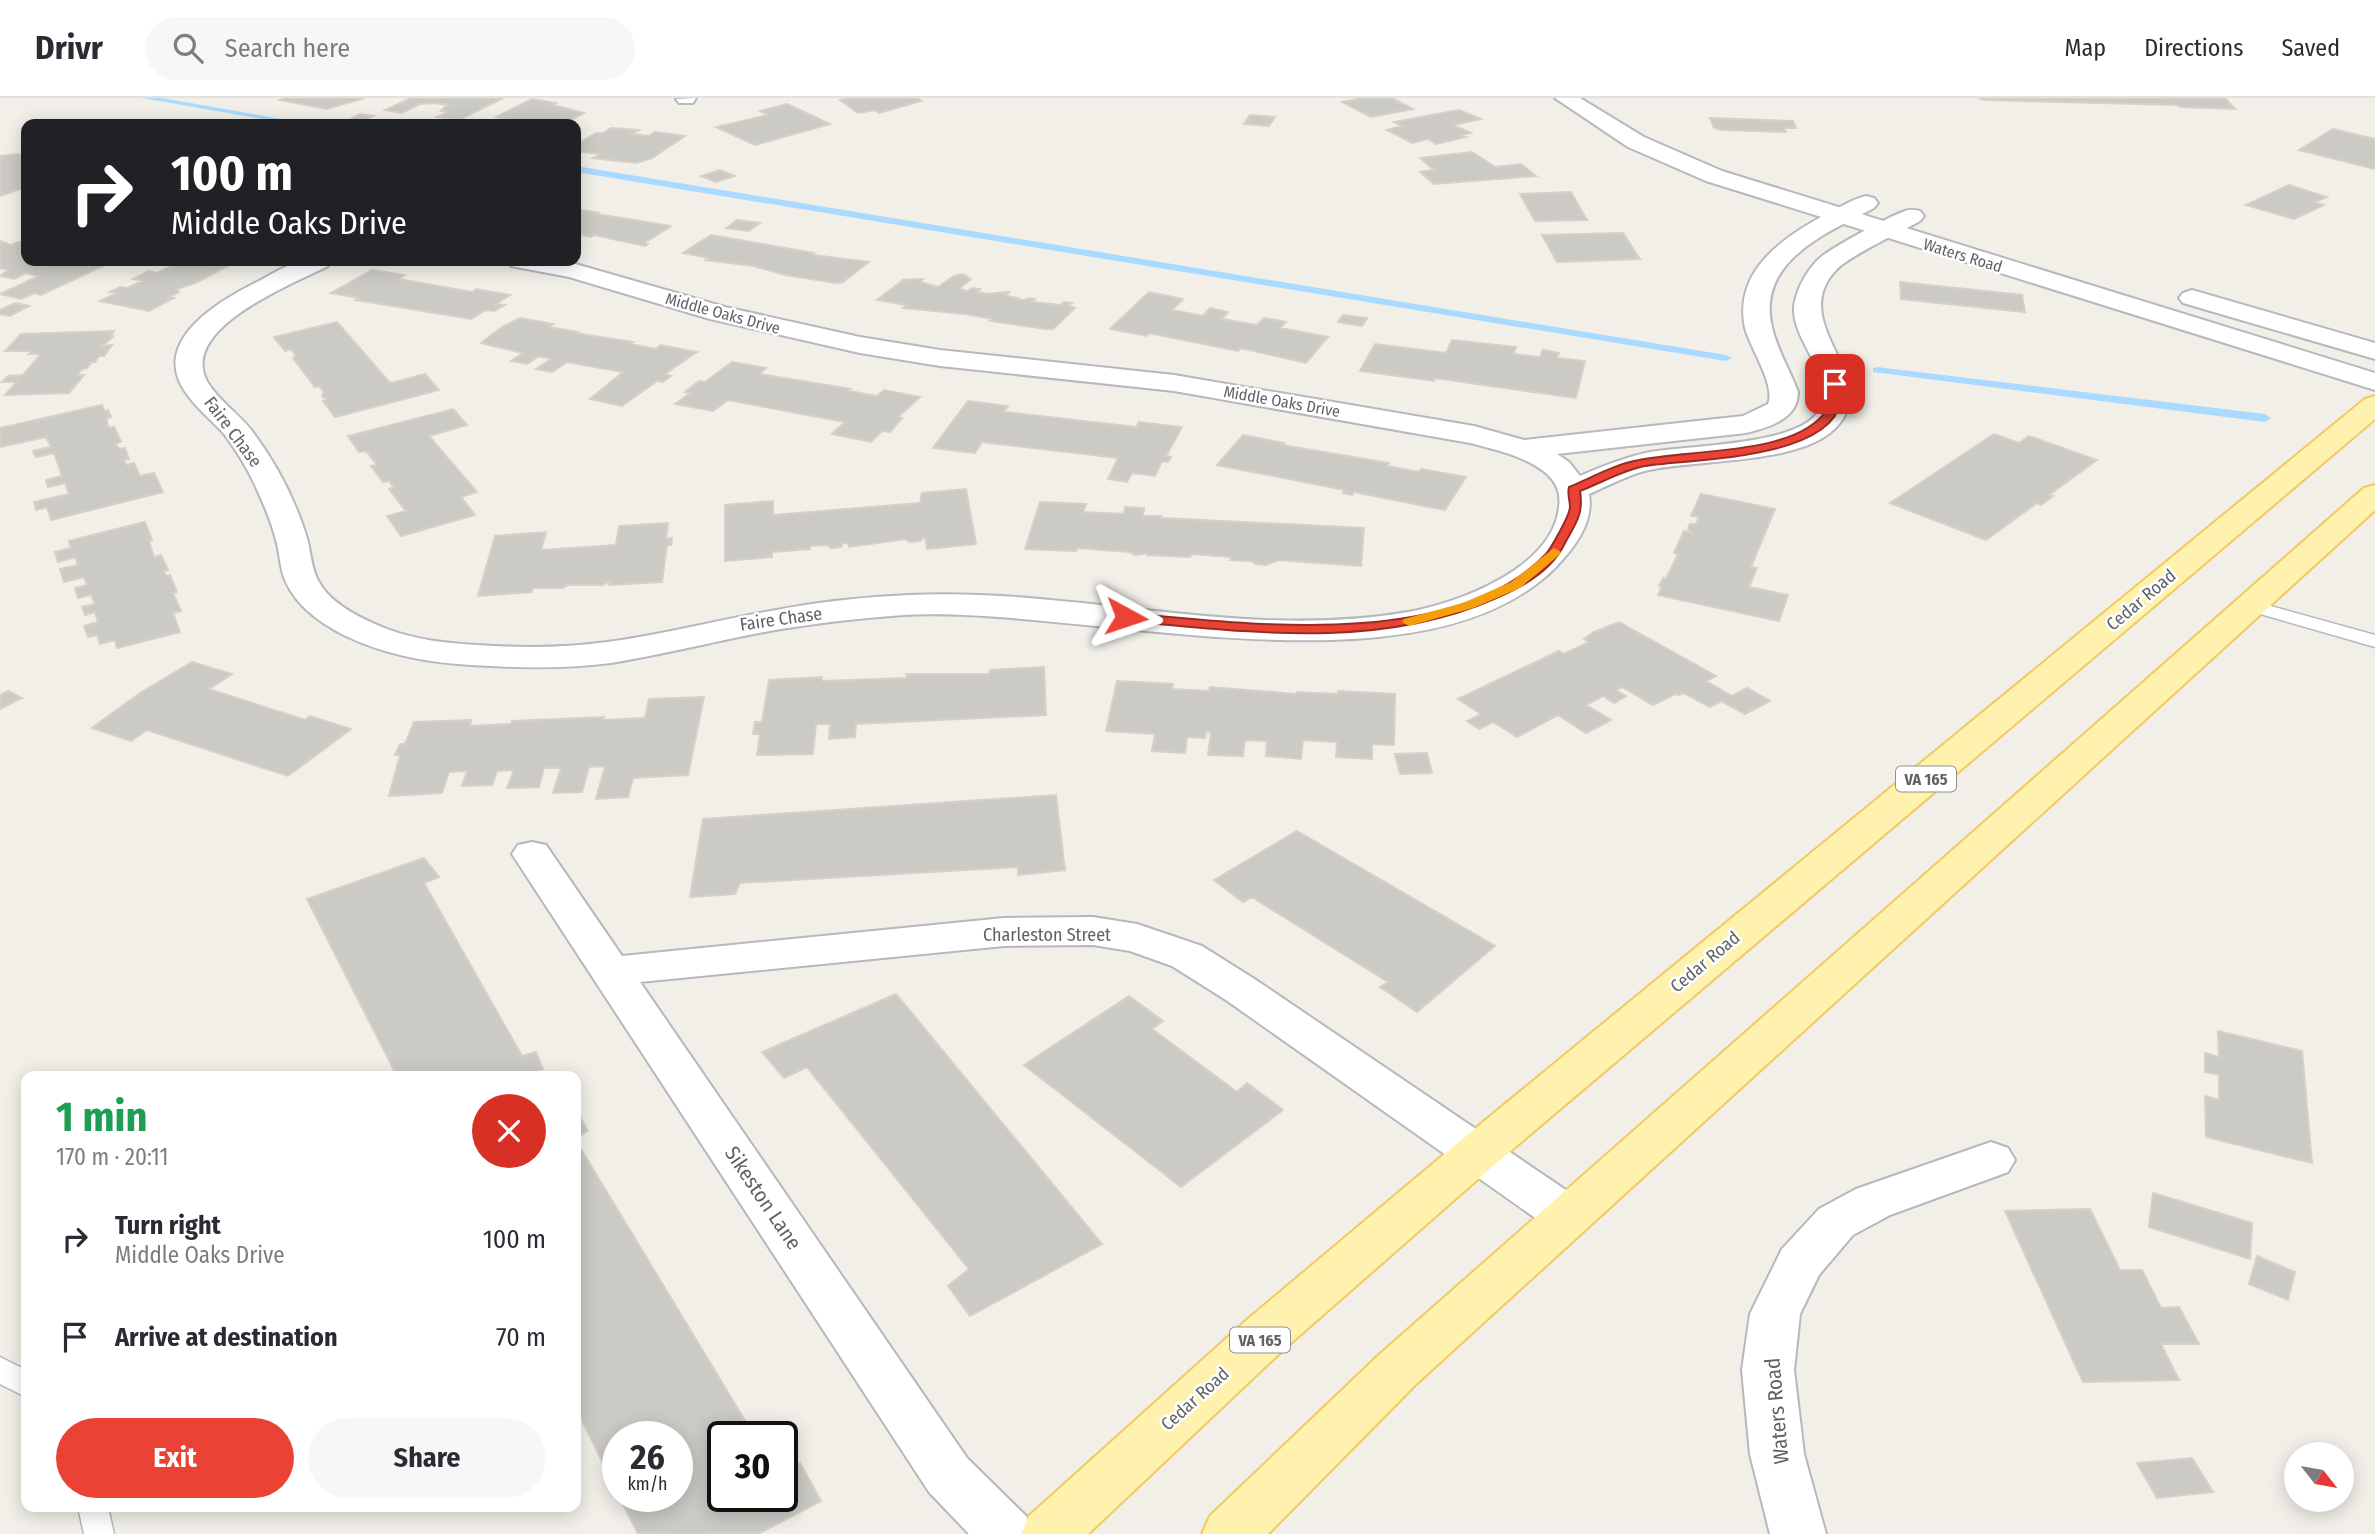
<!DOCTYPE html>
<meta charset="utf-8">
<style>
body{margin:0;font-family:"Fira Sans Condensed",sans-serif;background:#f7f7f7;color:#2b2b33;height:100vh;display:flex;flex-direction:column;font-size:26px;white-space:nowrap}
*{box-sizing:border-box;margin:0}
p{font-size:23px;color:#7c7c81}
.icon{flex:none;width:38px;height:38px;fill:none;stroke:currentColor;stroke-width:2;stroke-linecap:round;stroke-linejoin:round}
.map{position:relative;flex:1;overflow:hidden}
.drawer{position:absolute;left:21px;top:973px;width:560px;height:441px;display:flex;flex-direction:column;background:#fff;border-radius:14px;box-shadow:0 4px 18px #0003}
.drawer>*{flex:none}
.banner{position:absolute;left:21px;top:21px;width:560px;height:147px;border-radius:14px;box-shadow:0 4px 18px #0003;background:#202124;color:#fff;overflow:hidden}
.needle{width:46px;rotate:121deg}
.buttons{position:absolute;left:2284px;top:1344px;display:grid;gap:14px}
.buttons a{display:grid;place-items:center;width:70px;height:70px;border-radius:50%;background:#fff;box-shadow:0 4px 18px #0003;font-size:35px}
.speed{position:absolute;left:602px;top:1323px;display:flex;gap:14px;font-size:35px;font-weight:700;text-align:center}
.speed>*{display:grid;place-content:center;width:91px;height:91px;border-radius:50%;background:#fff;box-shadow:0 4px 18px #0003;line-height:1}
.speed small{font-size:18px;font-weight:400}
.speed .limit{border:4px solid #111;border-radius:10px;background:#fff;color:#111}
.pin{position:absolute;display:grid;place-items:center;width:60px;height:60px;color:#fff;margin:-30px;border-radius:14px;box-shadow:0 4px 10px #0006}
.me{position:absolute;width:77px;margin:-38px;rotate:95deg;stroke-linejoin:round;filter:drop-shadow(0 0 5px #0008)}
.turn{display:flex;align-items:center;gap:24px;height:147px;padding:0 35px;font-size:32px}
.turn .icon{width:91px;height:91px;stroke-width:2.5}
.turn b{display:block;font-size:49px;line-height:60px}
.round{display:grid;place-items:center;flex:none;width:74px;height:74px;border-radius:37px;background:#f7f7f7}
.head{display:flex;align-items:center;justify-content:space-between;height:119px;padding:0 35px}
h1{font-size:42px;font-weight:700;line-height:52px;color:#1e9e55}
.cta{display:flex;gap:14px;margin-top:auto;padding:14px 35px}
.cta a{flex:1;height:80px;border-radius:42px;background:#ea4335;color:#fff;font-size:28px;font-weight:700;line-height:80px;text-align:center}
.cta a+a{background:#f7f7f7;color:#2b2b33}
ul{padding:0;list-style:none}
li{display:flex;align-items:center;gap:21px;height:98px;padding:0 35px}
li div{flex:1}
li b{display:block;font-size:26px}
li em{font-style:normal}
header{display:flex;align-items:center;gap:42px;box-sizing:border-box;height:98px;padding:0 35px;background:#fff;border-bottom:2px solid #e1e1e2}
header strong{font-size:33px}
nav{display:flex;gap:38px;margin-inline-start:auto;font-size:24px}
.search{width:490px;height:63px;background:#f7f7f7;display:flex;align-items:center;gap:18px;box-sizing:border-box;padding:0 24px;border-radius:38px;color:#7c7c81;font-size:26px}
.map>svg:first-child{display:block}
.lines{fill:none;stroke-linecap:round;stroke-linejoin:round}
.stream{fill:#aadaff;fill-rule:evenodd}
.building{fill:#cccac5;stroke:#d6d1c6;stroke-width:2}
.service-casing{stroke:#b5b8bc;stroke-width:3}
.minor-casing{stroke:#b5b8bc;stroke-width:4}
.tertiary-casing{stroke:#b5b8bc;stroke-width:4}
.primary-casing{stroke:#f2c960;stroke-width:4}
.service{fill:#fff;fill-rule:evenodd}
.minor{fill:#fff;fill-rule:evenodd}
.tertiary{fill:#fff;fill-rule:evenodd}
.primary{fill:#fff2af;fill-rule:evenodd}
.route{fill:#ea4335;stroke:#982c22;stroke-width:2}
.slow{fill:#f59e0b}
.labels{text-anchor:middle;stroke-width:5;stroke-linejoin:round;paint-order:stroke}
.far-street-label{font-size:16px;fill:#5f6368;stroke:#fff}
.shield{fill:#fff;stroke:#8f9295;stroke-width:2}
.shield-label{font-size:16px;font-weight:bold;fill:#5f6368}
.street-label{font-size:18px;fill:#5f6368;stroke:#fff}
.near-street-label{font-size:21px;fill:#5f6368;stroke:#fff}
</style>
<header>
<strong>Drivr</strong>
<div class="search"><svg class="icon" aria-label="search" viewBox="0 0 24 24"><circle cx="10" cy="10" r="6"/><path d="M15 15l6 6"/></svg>Search here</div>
<nav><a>Map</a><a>Directions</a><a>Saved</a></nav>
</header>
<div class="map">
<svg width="2375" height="1436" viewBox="0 0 2375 1436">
<rect width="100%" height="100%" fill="#f1efe8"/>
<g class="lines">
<path class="stream" d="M142,0H162L310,26H291Z
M576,68L1726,257L1732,260L1726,263L576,74Z
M1877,269L2265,316L2271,320L2265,324L1873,274V270Z"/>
</g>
<path class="building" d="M286,0H365L326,11L280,2Z
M411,0H503L459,22L437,19L448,14L441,13L447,7L434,5L420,6L402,15L385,12Z
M850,0H918L921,3L879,15L875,12L858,15L840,2Z
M1363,0H1392L1413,11L1371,19L1342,4Z
M1978,0H2225L2235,11L2181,9L2178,7L1986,2Z
M532,1L556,5L553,7L584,15L563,26H501L510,22L496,19Z
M787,6L830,26L755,47L716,29L768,17L760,13Z
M1459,12L1481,21L1453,27L1471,35L1462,37L1466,39L1436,46L1428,41L1412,45L1387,32L1402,28L1394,24Z
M360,16L373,18L359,25L347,23Z
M1250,17L1275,19L1269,28L1244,26Z
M1710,20L1793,23L1796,30H1784L1786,34L1722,32L1714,30Z
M611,30L639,32L632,36L649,38L655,34L685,38L652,60L636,65L593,60L600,56L576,53V47L596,35H603Z
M2333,31L2375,41V71L2299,52Z
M1472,54L1495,69L1521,66L1536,78L1434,86L1420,74L1434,72L1420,60Z
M17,56L26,58V89L0,98V58Z
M720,72L735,78L716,84L701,78Z
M2289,87L2327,99L2314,104L2324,107L2294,121L2246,107Z
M1571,94L1587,122L1535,123L1520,96Z
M576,111L599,115L597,116L671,128L644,145L648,146L645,148L594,137L591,139L581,137L584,136H576Z
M737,122L760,125L749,133L726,130Z
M1623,135L1640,161L1557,164L1542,137Z
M711,137L814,155L813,157L869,164L843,184L837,185L785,177L754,168L706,162L709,160L683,155Z
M0,143L11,147L18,144L26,145V163L109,165L41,197L34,195L21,201L0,196L39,178L26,175L14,181L0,178L8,172L0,170Z
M182,163H248L244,165L235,164L195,185L177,191L179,194L169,199L174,200L149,213L100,203L117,195L110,194L120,189L127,190L142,183L133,181L149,173L157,175Z
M372,172L405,177L399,181L472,194L476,191L510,197L496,206L505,207L494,213L486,212L471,221L356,202L360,200L331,195Z
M963,176L971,181L959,191L968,193L972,190L980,191L977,194L987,196L1009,194L1006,198L1018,200L1017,201L1025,202L1029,200L1035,201L1032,204L1061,207L1064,204L1072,205L1068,208L1075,210L1053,231H1046L990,223L993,221L965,216L903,210L906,207L877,202L903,182L923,181L920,184L938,189L954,178Z
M1900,184L2022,197L2025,214L1901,201Z
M1149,194L1183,201L1172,212L1203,218L1210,210L1228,214L1222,221L1257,227L1264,220L1286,224L1280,230L1328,239L1306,265L1241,250L1238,253L1149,235L1147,238L1110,231Z
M15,205L29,208L10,218L0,216V212Z
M1343,217L1367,220L1362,228L1338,224Z
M520,220L553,226L549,229L577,234L575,235L633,244L630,246L656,251L661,247L697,254L665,276L671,278L663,284L657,283L622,308L590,301L623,274L567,264L552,274L536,271L551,261L539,258L527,266L511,263L523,255L481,245L502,229Z
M337,224L390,285L425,276L439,292L335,319L323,303L330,301L324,300L322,297L324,294L319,288L315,289L293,260L296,258L291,251L285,253L274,239Z
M114,233L110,239L114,238L102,248L112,247L104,258H99L95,264H88L91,265L87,270L81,272L77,277H84L69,295L5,297L17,284H2L8,278L23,277L41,256H29L33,253H5L21,236Z
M1452,242L1516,249L1513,256L1540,259L1543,252L1559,255L1557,260L1585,263L1576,300L1435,280L1434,283L1360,273L1375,246L1446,255Z
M732,264L766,270L759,276L851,291L849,293L877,298L884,292L920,299L898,319L902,320L890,334L882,333L871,344L832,336L845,324L728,302L713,313L675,306L690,295L685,294L699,283L705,284Z
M968,303L1008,308L1004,314L1136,329L1139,324L1182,329L1166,358L1171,359L1168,364L1162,363L1155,378L1132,375L1127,384L1108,381L1118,360L982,344L975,355L933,350Z
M102,307L104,313L108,312L111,319L107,320V325L109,330L114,329L121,343L116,346L119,351L125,350L129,361L124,362L126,367L134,365L140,378L154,375L163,394L51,422L47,409L36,412L34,404L69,396L65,385L48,389L46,382L62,378L54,355L36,359L33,353L51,349L46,339L0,349V330Z
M453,311L467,327L429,338L477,394L461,399L475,417L401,438L387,418L406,413L389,391L394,389L389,383L383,384L371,368L377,367L366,353L359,354L348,338Z
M1994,336L2019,345L2029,338L2097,362L2049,397L2053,398L2041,407L2037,405L1986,442L1890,405Z
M1243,337L1284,345L1282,347L1389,365L1387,368L1419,374L1421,371L1466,379L1445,412L1354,394L1352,397L1343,395L1345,392L1217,367Z
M966,391L976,446L927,451L925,438L920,443L909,444L906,441L849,449L848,445H843L841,449L831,450L827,447L810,448V451L772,454V459L725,463V407L773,403V417L920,405L922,395Z
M1701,396L1775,411L1751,469L1757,470L1749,489L1788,497L1779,523L1658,497L1662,489L1659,488L1663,480L1666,481L1678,456L1674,455L1684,433L1692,435L1688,430L1690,426H1696L1699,419L1691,418Z
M1040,404L1086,406L1083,414L1124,416L1125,409L1144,410L1143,418H1161V420L1364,430L1361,468L1278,462L1266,467L1256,466L1251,463L1230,462L1231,459L1192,456L1190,459L1147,457L1148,455L1134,457L1130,454L1077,450L1076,453L1025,451Z
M145,424L152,442L149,443L154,459L161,457L168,472L164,473L166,478L170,477L177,494L173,495L181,513L173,515L180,534L117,550L115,542L100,546L97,537L88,539L84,528L98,524L95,514L85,517L82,509L95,506L91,497L78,500L75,490L87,487L84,479L64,484L60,471L78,467L75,459L58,464L55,454L71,450L69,443Z
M668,425L666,441L672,440L671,447H667L662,484L609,487L610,483L603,487H568L563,490H532V494L478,498L495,438L546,434L541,452L616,447L619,428Z
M1619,524L1716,578L1706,583L1732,598L1747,590L1770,603L1745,616L1721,603L1710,609L1684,595L1679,597L1675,596L1653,607L1622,589L1616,592L1626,598L1614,605L1603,598L1586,607L1611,622L1586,635L1558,617L1517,639L1493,624L1479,631L1467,623L1481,616L1458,601L1559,553L1564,556L1589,544L1584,541L1594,534Z
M192,564L232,576L209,591L305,622L310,618L351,631L288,678L147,632L131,643L92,630L140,595Z
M1044,569L1046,617L856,626L855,639L829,641L830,626H816L813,656L757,657L760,636H753L755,624H762L769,582L822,579V583L907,580L906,576H989L990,572Z
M1117,583L1173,586L1172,591L1209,593L1210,589L1297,596V594L1338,596V593L1395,596L1394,647L1372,646V661L1336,659L1337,644L1303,642L1301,661L1266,658L1267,643L1245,642L1243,658L1208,657L1211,634H1206L1205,640L1187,639L1185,655L1152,653L1155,636L1106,633Z
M8,593L22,600L0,611V597Z
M704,599L688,677L633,680L628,699L596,701L605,668L589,669L582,694L553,695L561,670H544L539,689L507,690L514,672L497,673L492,687L462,688L467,673L449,674L442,695L389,698L400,657H395L400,646H405L414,624L471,622L470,628L511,626L512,623L604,619L603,622L645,620L649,601Z
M1427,655L1432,675L1400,676L1395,656Z
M1056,697L1065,772L1018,777V769L740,785L735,796L690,799L703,721Z
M1297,733L1495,848L1417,914L1380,889L1388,884L1252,799L1243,804L1214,782Z
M424,760L439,779L424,785L522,958L536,954L543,971L525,978H397L307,801Z
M896,896L1102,1146L970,1218L948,1188L969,1171L807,969L784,980L762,954Z
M1129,898L1163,923L1152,931L1237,994L1247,985L1283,1012L1181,1089L1024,967Z
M2218,933L2302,953L2312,1065L2206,1039L2205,998L2219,1002V977L2205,974V955L2219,959Z
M576,1012L588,1033L576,1040Z
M576,1043L755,1339H723V1398H782V1372L800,1365L821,1403L758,1436H638L619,1398H677V1339H618V1396L576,1310Z
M2153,1095L2252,1125L2250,1161L2149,1129Z
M2090,1111L2120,1172H2142L2161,1210L2179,1209L2199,1246H2161L2179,1282L2083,1284L2005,1113Z
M2257,1158L2295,1174L2288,1202L2249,1186Z
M2192,1360L2213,1394L2157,1400L2137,1365Z"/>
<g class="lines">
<g class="service-casing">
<path id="service" d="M2249,502L2375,537V549L2243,511L2240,507L2243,503Z
M0,1259L26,1272V1299L0,1286Z
M78,1409H108L114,1436H84Z"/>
</g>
<g class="minor-casing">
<path id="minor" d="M696,0L693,5H679L676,1Z
M1866,98L1874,100L1878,105L1874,110C1827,135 1756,163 1772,229C1777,252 1790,272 1798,294C1798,322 1768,329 1746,335L1557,356L1569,364L1580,378C1603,368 1626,359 1650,354C1686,347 1805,348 1820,310C1833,274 1792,243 1794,209C1796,191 1808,170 1821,159C1833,149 1890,118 1905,113C1911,111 1915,112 1920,113L1924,118L1920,123C1901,134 1851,157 1837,171C1782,227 1892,284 1830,335C1792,365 1701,362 1654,371C1631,375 1610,387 1589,396C1594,424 1575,449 1556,469C1420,606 1082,507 904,517C861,520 817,525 775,532C720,542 666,556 611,565C564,571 518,570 471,567C434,565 397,559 362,545C332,533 298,513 285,482C280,470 280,458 277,446C272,425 263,404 254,385C246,368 236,352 225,337C210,320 186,302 178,280C162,234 228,198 261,182C274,175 289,165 303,163C312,161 322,163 331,163L328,168C293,186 176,231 208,285C219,303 239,316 252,333C276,365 295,401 307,440C311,454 311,471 319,484C331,507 364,522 387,531C416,542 446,545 477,547C521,550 564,550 607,544C662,537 716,522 771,513C816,504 863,499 909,497C1076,489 1241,543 1408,514C1459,505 1553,470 1559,409C1561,396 1557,385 1547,376C1526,358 1496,352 1470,345L1174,293L940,268L860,255L710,221L569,179L511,168L508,163L572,165L725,209L860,239L940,252L1174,277L1474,328L1524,342L1743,318L1768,306C1776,287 1750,250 1745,230C1733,173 1783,139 1827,116C1839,110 1852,101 1866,98Z
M532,744L546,747L622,858L1004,820L1093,819L1137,826L1202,848L1256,882L1585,1105L1592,1118L1585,1131L1568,1137L1551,1131L1226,902L1172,868L1130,853L1093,847L1004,848L640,884L967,1360L1026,1418L1034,1436H969L929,1394L512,756L518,747Z
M1991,1044L2008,1050L2015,1062L2008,1074L1890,1117L1853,1137L1819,1177L1800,1216L1794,1272L1804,1356L1826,1436H1770L1750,1356L1742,1272L1750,1216L1782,1151L1819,1111L1856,1091Z"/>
</g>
<g class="tertiary-casing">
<path id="tertiary" d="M1555,0H1580L1644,39L1722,73L2375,275V292L1706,83L1628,49Z
M2192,192L2375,245V261L2183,205L2179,200L2183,195Z"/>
</g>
<g class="primary-casing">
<path id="primary" d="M2375,298V321L1494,1067L1284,1251L1088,1436H1021L1029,1418L1248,1221L1460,1043L2365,301Z
M2375,387V412L1415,1287L1268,1436H1202L1210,1418L1379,1257L2364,390Z"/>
</g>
<use href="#service" class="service"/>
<use href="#minor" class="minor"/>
<use href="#tertiary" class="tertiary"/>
<use href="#primary" class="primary"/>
</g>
<path class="route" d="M1831,283L1841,286C1855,363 1693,360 1645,368C1623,372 1601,385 1580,393C1584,417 1575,426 1564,447C1551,473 1521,490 1494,501C1378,552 1249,534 1126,523L1120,519L1126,515C1247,526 1453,553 1546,456C1551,450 1570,417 1570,409C1570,402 1567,396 1569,389C1591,380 1615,366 1639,362C1689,351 1795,358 1826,313C1833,303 1828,294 1831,283Z"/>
<path class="slow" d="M1554,450L1561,454L1559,457L1520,490L1473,510L1409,528L1402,524L1404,521L1463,505L1511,484Z"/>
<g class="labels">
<g class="far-street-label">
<text transform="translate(1963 157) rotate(17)" y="6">Waters Road</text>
<text transform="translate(723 215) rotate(15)" y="6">Middle Oaks Drive</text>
<text transform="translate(1282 303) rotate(10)" y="6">Middle Oaks Drive</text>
</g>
<g class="shield">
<rect x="1896" y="668.5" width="60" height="25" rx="5"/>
<rect x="1230" y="1229.5" width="60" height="25" rx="5"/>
</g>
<g class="shield-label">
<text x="1926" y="687">VA 165</text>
<text x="1260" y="1248">VA 165</text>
</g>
<g class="street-label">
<text transform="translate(233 334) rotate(53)" y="6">Faire Chase</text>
<text transform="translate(2141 502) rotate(-40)" y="6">Cedar Road</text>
<text transform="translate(781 521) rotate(-8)" y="6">Faire Chase</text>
<text x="1047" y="843">Charleston Street</text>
<text transform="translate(1705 864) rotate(-40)" y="6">Cedar Road</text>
<text transform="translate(1195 1301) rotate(-42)" y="6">Cedar Road</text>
</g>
<g class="near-street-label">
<text transform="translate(763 1100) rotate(56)" y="7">Sikeston Lane</text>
<text transform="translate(1777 1313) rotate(-95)" y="7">Waters Road</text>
</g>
</g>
</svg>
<div class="buttons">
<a><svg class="needle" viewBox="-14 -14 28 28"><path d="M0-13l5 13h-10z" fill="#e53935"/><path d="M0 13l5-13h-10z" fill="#7c7c81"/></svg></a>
</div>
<div class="speed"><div>26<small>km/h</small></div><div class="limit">30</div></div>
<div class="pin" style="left:1835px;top:286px;background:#d93025"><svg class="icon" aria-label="arrive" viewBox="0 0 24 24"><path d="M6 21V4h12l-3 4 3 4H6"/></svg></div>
<svg class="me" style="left:1126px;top:519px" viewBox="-20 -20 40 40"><path d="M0-17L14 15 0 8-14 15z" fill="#ea4335" stroke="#fff" stroke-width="4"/></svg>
<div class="banner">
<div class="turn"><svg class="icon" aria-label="right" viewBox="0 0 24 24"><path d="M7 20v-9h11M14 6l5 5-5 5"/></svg><div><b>100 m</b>Middle Oaks Drive</div></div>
</div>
<section class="drawer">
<div class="head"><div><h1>1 min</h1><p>170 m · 20:11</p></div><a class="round" style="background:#d93025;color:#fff"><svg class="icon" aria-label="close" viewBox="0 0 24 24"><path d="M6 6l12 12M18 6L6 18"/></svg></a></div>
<ul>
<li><svg class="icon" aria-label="right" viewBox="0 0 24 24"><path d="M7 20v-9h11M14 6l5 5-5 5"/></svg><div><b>Turn right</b><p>Middle Oaks Drive</p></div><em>100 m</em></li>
<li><svg class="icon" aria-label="arrive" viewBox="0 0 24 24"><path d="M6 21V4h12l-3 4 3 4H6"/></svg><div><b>Arrive at destination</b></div><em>70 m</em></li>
</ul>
<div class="cta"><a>Exit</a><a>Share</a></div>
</section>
</div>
